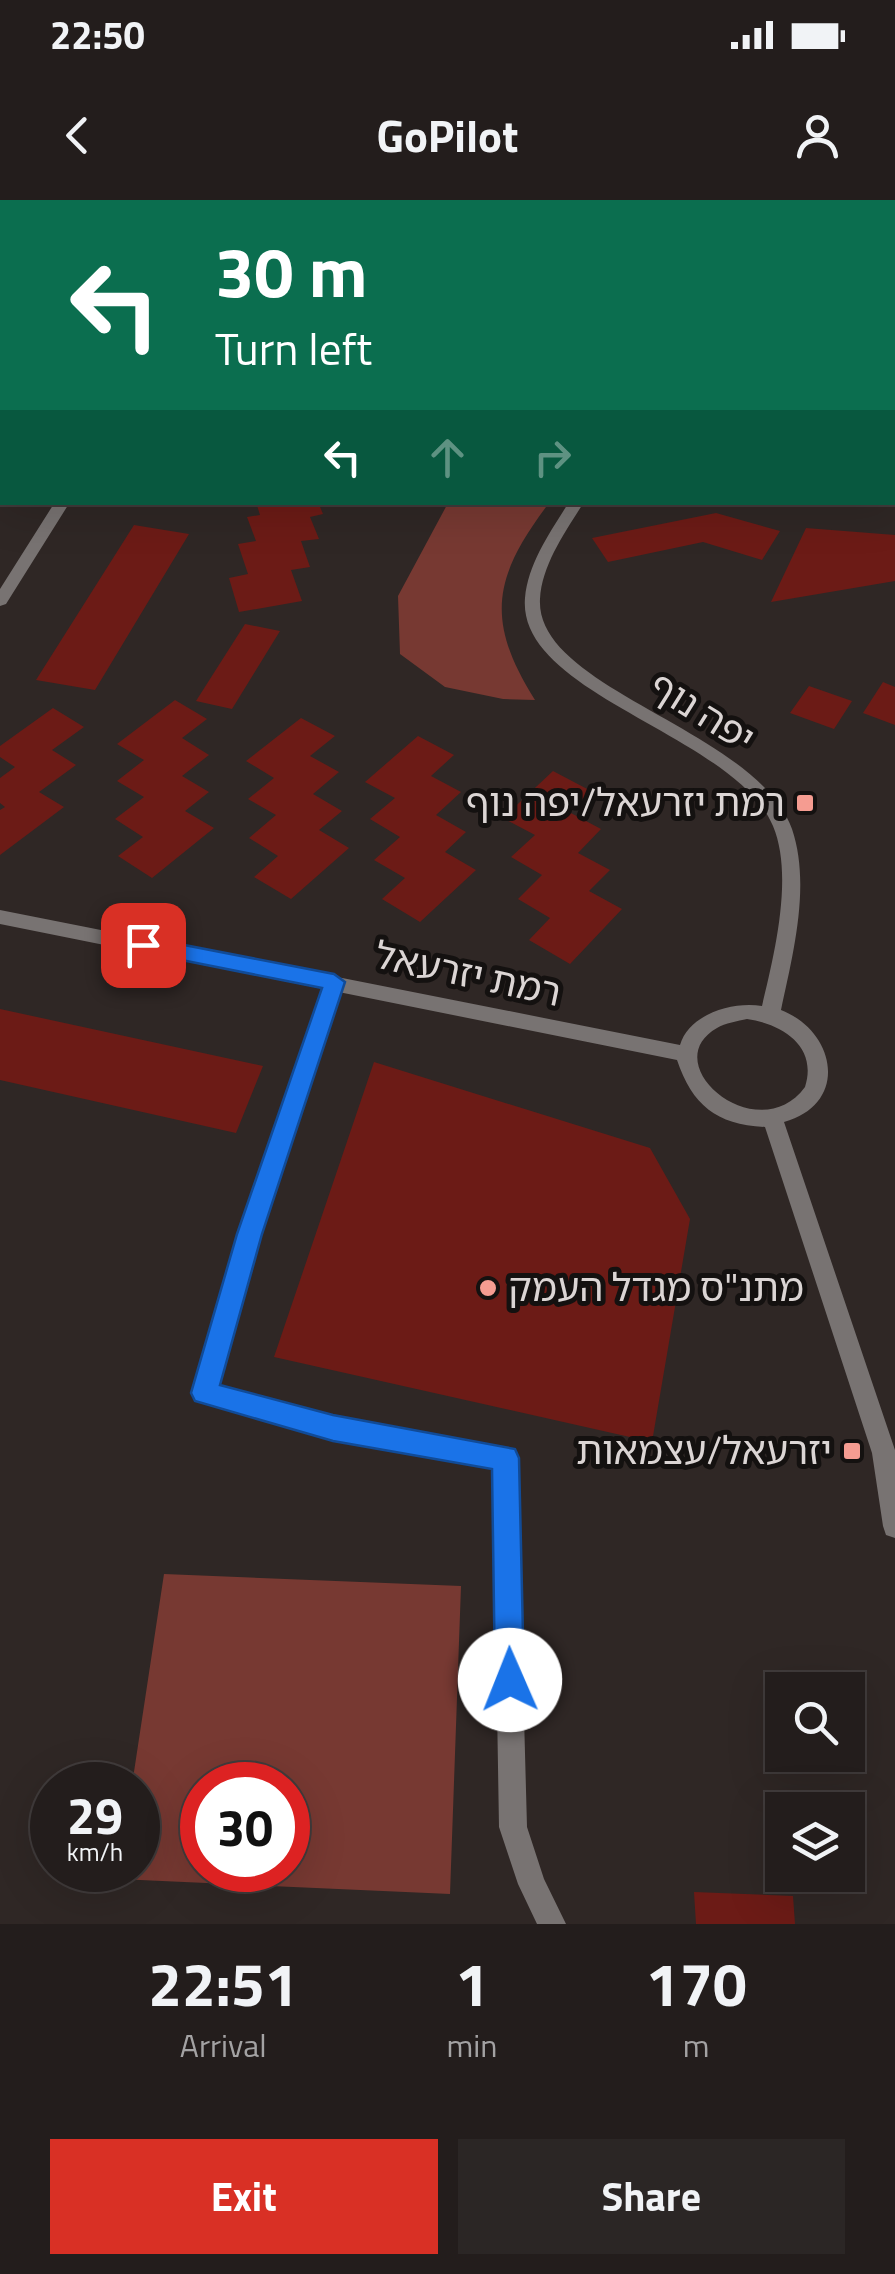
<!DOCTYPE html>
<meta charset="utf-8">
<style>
body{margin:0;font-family:"Titillium Web","Noto Sans Hebrew",sans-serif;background:#2b2625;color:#f1f3f6;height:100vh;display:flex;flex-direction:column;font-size:38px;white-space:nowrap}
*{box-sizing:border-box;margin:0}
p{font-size:32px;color:#a3a2a3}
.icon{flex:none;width:55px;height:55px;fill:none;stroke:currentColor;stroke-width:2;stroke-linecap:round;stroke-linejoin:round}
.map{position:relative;height:1724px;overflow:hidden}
.drawer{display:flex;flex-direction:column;background:#231d1c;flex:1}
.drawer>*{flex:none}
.banner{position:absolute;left:0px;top:0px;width:895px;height:305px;box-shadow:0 10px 40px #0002,0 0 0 2px #403b3b;background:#0b6e4f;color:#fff;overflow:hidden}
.fabs{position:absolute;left:765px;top:1472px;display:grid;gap:20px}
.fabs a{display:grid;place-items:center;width:100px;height:100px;border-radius:0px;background:#231d1c;box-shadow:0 10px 40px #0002,0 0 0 2px #403b3b;font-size:50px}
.speed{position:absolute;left:30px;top:1562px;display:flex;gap:20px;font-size:50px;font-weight:700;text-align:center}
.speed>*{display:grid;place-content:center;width:130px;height:130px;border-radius:50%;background:#231d1c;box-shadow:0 10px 40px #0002,0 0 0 2px #403b3b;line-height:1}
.speed small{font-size:25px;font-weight:400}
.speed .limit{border:15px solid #d22;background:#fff;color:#111}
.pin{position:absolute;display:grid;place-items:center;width:85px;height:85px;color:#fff;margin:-42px;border-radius:20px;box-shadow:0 5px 15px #0006}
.me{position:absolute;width:110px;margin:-55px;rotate:359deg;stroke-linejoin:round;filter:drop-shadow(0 0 8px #0008)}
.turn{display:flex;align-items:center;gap:35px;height:210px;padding:0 50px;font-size:45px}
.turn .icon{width:130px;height:130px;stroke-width:2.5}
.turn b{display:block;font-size:70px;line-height:85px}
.lanes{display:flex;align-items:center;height:95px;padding:0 50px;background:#0003;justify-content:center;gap:50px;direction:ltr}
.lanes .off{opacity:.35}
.eta{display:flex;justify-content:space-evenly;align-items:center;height:170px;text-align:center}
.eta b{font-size:60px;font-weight:700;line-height:70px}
.primary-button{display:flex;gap:20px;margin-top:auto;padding:20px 50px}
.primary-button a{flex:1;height:115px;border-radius:0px;background:#d93025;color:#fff;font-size:40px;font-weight:700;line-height:115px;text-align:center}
.primary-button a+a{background:#2b2625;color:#f1f3f6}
.status{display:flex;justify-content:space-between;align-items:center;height:70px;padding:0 50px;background:#231d1c;direction:ltr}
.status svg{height:28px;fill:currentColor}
header{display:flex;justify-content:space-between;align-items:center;height:130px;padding:0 50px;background:#231d1c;font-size:45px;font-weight:700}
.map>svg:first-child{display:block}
.green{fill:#773932;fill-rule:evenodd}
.building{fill:#6c1b16}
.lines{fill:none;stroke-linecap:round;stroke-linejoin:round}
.service{fill:#787372;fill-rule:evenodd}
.minor{fill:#787372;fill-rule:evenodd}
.tertiary{fill:#787372;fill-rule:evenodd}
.route{fill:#1a73e8;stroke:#114b97;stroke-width:2.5}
.poi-dot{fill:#f59c91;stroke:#141110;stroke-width:4}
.labels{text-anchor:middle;stroke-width:10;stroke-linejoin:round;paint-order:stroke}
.street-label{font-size:38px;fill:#dbd5d4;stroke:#141110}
.poi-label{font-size:38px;fill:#dbd5d4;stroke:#141110;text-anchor:end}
</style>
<div class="status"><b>22:50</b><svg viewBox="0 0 49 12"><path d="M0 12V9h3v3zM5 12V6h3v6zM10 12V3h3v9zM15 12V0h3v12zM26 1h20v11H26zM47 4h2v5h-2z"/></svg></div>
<header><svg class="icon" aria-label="back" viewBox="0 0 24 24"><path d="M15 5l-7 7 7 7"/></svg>GoPilot<svg class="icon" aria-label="person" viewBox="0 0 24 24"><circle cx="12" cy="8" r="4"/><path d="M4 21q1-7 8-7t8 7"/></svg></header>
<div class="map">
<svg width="895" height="1724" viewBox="0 0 895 1724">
<rect width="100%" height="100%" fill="#2f2725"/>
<path class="green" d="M448,303H549C494,376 484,419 535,500L503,499L445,487L400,454L398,396Z
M164,1374L461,1386L450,1694L118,1679L120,1670H138V1585H132ZM288,1585V1670H202V1585Z"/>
<path class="building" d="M256,302H318L323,314L310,317L319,339L301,341L310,367L291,370L302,401L239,412L229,378L248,374L238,344L256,341L247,317L260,315Z
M716,313L780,331L762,360L703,342L608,362L592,338Z
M134,325L189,334L95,490L36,480Z
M806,328L895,335V381L771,402Z
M245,424L280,431L232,509L196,501Z
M883,482L895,487V525L863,513Z
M809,486L852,501L834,529L790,513Z
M175,500L207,519L182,538L209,555L182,576L209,592L185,611L214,628L152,678L118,656L143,637L115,619L144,597L117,581L144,560L117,544Z
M53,508L84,527L52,550L76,565L39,592L64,607L0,655V610L5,607L0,603V578L15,567L0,557V546Z
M301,518L335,536L310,556L339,572L313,594L342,611L319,630L349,648L291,699L254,677L278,656L249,638L276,615L248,599L274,578L246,561Z
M418,536L454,555L431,576L461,592L436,615L466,632L445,652L476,670L420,722L382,699L405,678L374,660L400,637L370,619L395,598L365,582Z
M553,571L591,591L569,612L601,629L578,653L610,670L589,691L622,709L570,764L529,740L550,718L518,699L542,675L511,657L535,635L503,618Z
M0,809L263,866L236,933L0,880Z
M374,862L650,948L690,1019L652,1242L274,1157Z
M694,1692L793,1696L795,1724H696Z"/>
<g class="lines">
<path class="service" d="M628,0H641L642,2H630Z"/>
<path class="minor" d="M0,137H2V145H0Z
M892,167L895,168V179L892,178Z
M892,282H895V291H892Z
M55,302H70L6,404L0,406V389Z
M334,775L344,782L261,1034L218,1186L333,1217L513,1250L517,1258L527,1627L544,1679L566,1724H537L518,1684L499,1627L493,1267L333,1239L204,1204L196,1201L192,1193L239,1034L324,782Z"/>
<path class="tertiary" d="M690,0H702L703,2H691Z
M569,302H584C566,331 542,364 540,399C535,490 756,529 792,629C811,685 793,754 781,810C837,832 849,904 784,922L895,1250V1338L886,1335L883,1326L872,1253L765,927C717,925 692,905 677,860L0,724V710L680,845C689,814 733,801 762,806C774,755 794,676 773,626C734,534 517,495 525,398C528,363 551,331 569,302ZM747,819C782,824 818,846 805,887C758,951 654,864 717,828C725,823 738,821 747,819Z"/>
</g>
<path class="route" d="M143,737L334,774L345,782L262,1034L220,1185L333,1215L515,1249L519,1258L524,1480L520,1490L510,1494L499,1490L495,1480L492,1269L333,1241L195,1201L191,1193L237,1034L322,788L136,751L133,745Z"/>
<g class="poi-dot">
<rect x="795" y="593" width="20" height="20" rx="5"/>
<circle cx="488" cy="1088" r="10"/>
<rect x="842" y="1241" width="20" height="20" rx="5"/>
</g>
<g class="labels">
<g class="street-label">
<text transform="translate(702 512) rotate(32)" y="13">יפה נוף</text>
<text transform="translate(468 774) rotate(12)" y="13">רמת יזרעאל</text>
</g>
<g class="poi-label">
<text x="785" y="616">רמת יזרעאל/יפה נוף</text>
<text x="508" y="1101" text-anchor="start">מתנ"ס מגדל העמק</text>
<text x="832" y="1264">יזרעאל/עצמאות</text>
</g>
</g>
</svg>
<div class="fabs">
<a><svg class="icon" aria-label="search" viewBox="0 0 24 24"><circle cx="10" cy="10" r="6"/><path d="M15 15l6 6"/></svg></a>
<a><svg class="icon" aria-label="layers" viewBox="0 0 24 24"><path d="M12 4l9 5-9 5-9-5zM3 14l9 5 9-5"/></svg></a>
</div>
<div class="speed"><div>29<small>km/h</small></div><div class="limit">30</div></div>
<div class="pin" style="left:143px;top:745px;background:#d93025"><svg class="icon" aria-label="arrive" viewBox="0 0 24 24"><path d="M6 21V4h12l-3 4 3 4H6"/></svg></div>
<svg class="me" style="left:510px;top:1480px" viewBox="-20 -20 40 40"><circle r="19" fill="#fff"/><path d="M0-13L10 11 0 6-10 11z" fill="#1a73e8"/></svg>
<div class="banner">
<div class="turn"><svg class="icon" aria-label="left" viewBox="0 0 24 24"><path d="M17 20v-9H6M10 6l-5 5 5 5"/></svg><div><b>30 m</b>Turn left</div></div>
<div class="lanes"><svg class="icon" aria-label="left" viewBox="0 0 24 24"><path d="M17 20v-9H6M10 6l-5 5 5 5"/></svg><svg class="icon off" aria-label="ahead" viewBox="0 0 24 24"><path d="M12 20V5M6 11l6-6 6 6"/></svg><svg class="icon off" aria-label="right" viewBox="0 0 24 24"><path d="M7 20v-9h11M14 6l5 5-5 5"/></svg></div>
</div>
</div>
<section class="drawer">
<div class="eta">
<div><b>22:51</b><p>Arrival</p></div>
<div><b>1</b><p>min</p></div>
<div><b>170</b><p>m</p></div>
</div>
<div class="primary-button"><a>Exit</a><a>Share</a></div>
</section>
